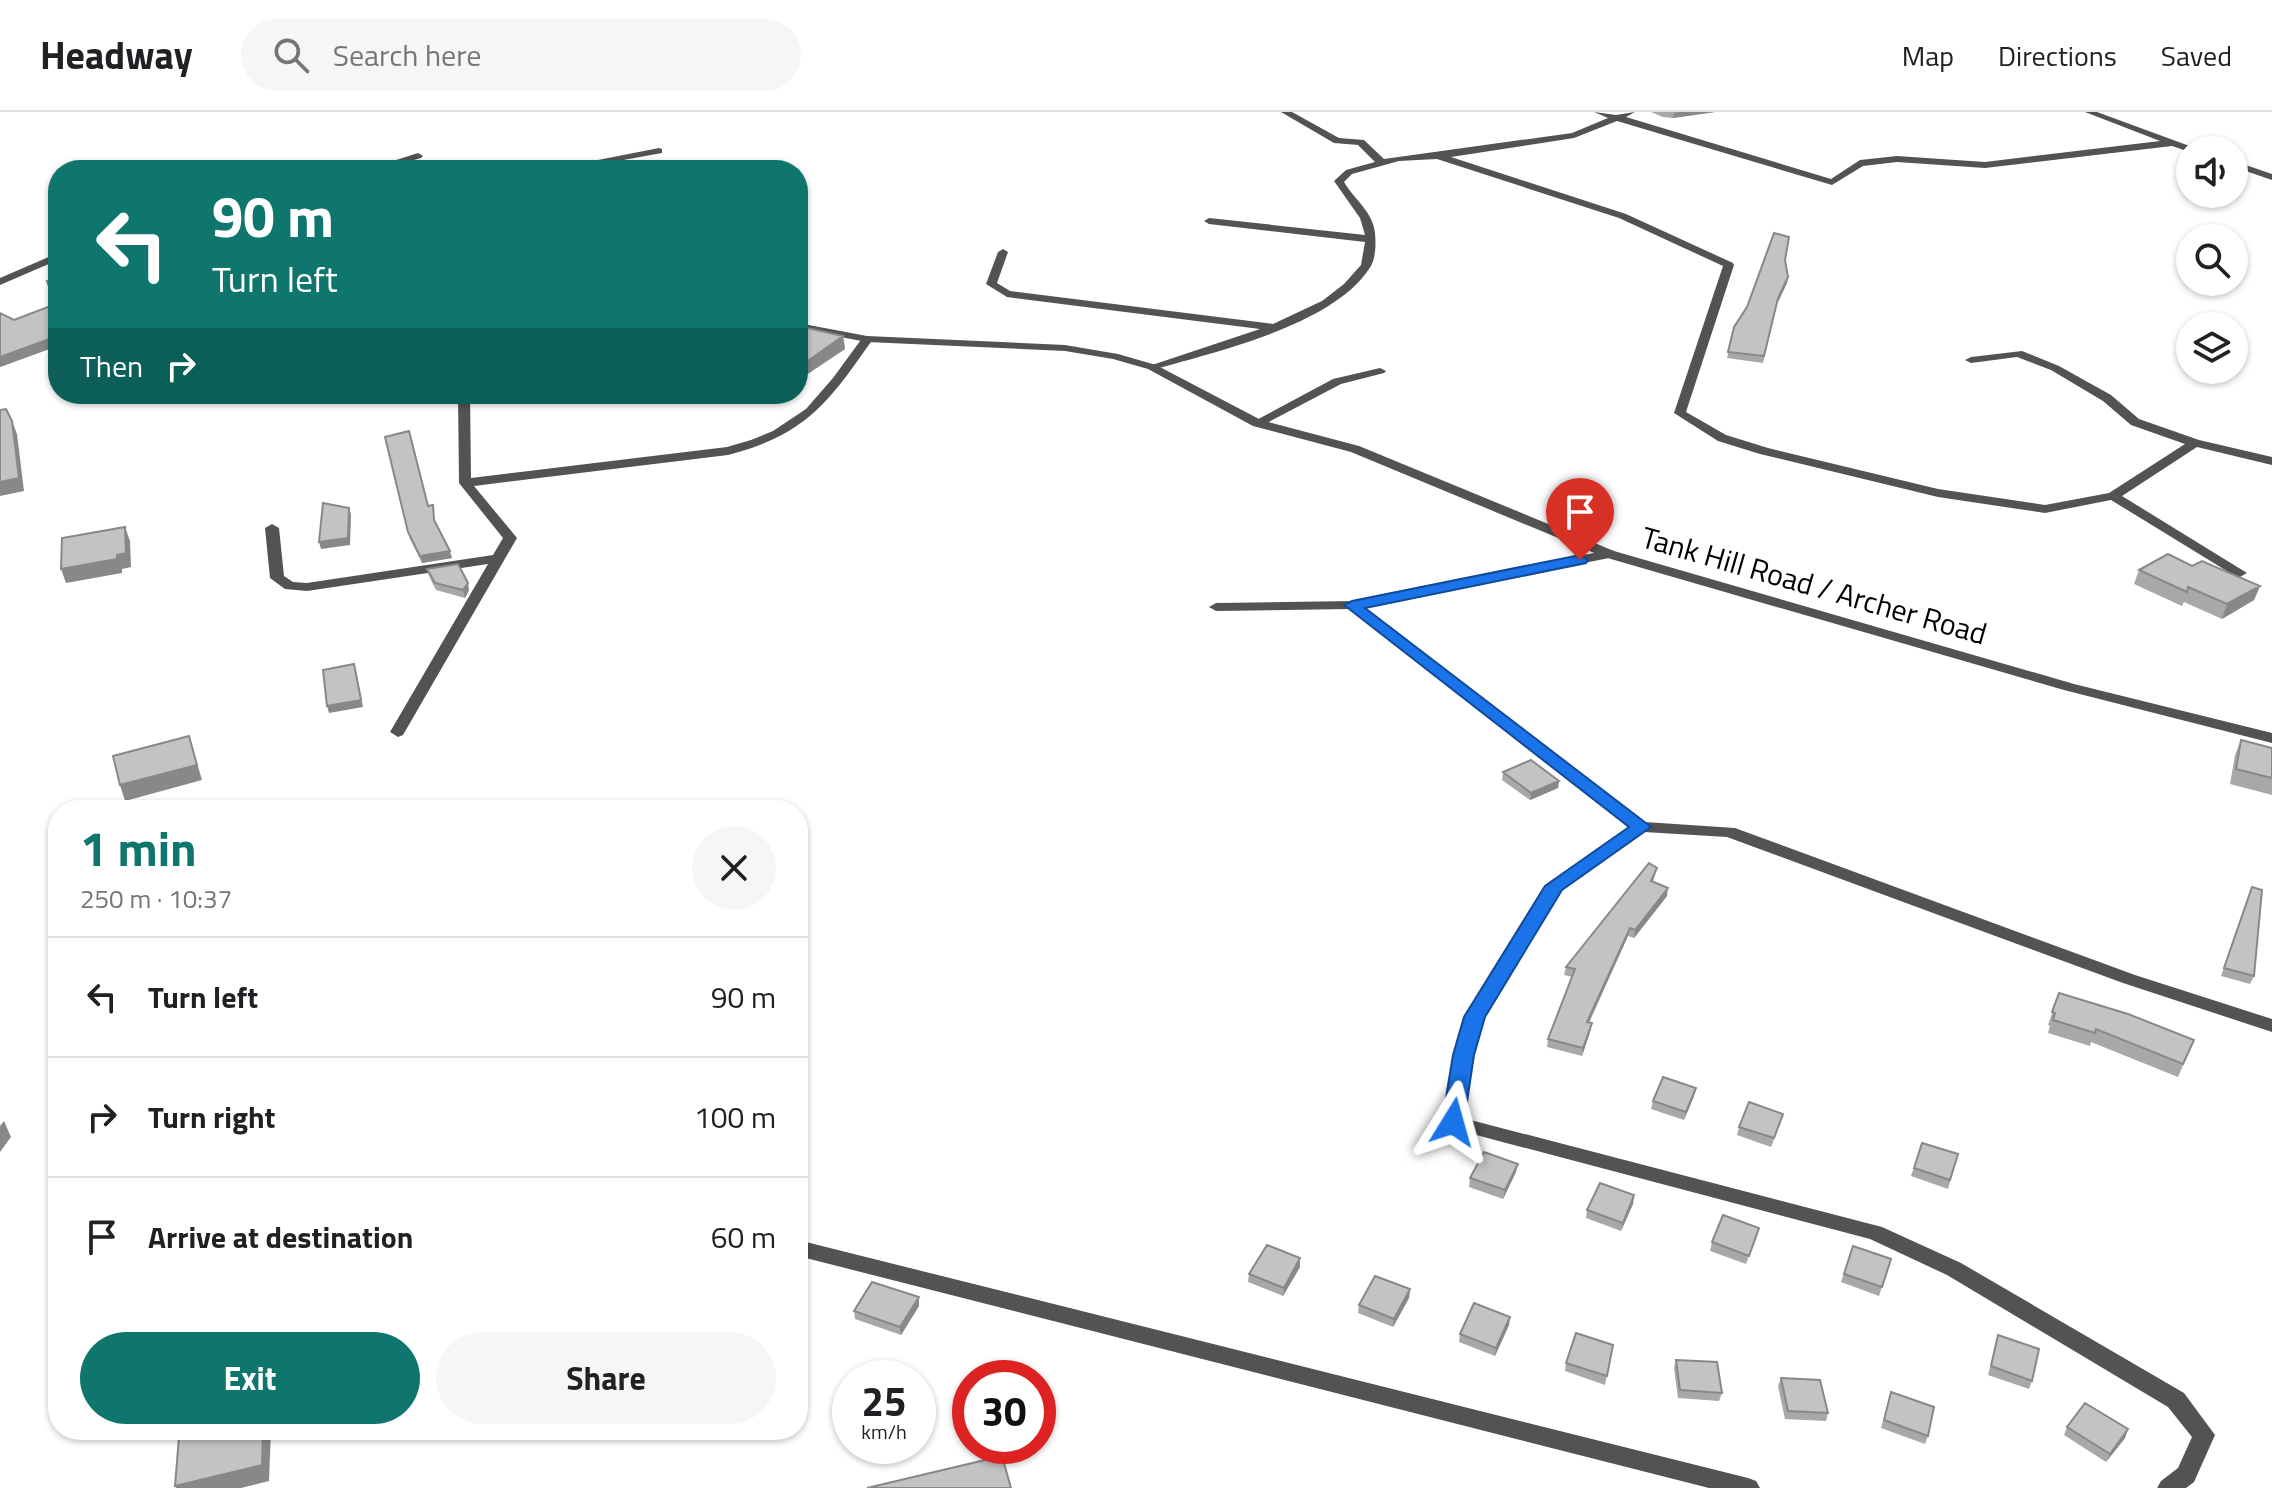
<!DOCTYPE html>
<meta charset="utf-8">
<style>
body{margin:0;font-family:"Titillium Web",sans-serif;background:#f6f6f6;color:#202124;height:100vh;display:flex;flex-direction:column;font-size:30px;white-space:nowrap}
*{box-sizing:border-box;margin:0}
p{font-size:26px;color:#757577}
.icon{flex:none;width:44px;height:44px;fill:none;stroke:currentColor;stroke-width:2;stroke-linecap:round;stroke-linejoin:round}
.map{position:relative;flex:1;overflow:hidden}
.side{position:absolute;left:48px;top:688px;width:760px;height:640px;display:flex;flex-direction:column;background:#fff;border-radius:32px;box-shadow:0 2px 6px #0004}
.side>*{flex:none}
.guide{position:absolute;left:48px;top:48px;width:760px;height:244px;border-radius:32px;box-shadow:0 2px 6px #0004;background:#0f766e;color:#fff;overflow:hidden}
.buttons{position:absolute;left:2176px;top:24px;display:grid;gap:16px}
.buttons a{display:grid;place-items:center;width:72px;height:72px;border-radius:50%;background:#fff;box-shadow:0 2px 6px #0004;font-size:40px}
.speed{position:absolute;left:832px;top:1248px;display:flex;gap:16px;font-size:40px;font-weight:700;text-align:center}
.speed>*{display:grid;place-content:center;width:104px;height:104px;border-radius:50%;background:#fff;box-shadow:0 2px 6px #0004;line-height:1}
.speed small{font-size:20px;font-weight:400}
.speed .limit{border:12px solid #d22;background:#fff;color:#111}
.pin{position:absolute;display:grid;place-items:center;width:68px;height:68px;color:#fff;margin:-82px -34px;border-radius:50% 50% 50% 0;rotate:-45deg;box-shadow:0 0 8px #0007}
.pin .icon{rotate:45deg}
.me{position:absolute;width:88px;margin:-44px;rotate:8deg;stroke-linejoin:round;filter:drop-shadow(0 0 6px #0008)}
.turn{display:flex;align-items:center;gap:28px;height:168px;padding:0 32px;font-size:36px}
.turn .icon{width:104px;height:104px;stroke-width:2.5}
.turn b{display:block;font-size:56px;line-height:68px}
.then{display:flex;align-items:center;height:76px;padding:0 32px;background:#0003;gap:16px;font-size:30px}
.round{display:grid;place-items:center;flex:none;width:84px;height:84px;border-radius:42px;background:#f6f6f6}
.summary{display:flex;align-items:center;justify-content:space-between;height:136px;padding:0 32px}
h1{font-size:48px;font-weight:700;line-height:60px;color:#0f766e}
.primary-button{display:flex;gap:16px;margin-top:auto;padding:16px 32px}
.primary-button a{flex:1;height:92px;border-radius:48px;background:#0f766e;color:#fff;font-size:32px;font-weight:700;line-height:92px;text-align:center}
.primary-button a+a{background:#f6f6f6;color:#202124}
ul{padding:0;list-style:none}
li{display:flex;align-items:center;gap:24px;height:120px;padding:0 32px;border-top:2px solid #e0e0e0}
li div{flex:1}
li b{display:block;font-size:30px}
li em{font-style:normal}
header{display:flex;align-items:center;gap:48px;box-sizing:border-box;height:112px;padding:0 40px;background:#fff;border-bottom:2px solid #e0e0e0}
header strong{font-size:38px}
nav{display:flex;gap:44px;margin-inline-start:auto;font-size:28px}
.search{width:560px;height:72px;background:#f6f6f6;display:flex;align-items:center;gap:20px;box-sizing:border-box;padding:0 28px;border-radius:44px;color:#757577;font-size:30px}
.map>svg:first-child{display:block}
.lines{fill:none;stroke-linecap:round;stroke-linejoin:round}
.minor{fill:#535353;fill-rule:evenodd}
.tertiary{fill:#535353;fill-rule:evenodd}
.wall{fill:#a8a8a8}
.shaded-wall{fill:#888}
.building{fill:#c3c3c3;stroke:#888;stroke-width:2}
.route{fill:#1a73e8;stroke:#114b97;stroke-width:2}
.labels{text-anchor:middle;stroke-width:6;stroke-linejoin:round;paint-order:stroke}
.street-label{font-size:30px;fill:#000;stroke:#fff}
</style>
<header>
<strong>Headway</strong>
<div class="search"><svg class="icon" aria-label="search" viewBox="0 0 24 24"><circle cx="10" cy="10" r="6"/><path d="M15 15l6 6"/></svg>Search here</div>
<nav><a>Map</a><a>Directions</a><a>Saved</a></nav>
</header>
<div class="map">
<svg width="2272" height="1376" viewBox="0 0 2272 1376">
<rect width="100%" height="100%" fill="#fff"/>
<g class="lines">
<path class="minor" d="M1281,0H1292L1339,26L1364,28L1384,47L1572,21L1608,6L1594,0L1616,3L1635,0L1626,5L1831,67L1860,48L1897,44L1985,50L2160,29L2085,0H2097L2195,36L2197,38H2190V40L2172,34L1985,56L1897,50L1863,54L1832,73L1617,9L1574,26L1451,45L1626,102L1733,151L1734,153L1686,300L1726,323L1768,336L1938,377L2045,393L2109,381L2185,332L2131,313L2103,289L2051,258L2017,245L1971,251L1965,248L1971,245L2022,239L2059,254L2111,283L2139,307L2199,328L2272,345V353L2197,335L2122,384L2247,461L2240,465L2235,464L2111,388L2045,401L1938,385L1760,342L1718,329L1674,301L1723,154L1619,106L1437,47L1399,49L1352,62L1344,70C1354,87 1373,100 1375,121C1376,132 1376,148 1369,157C1332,213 1218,239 1156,257L1146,255L1260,217L1007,185L986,172L998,140L1003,137L1008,140L997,171L1010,179L1273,212L1322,189L1344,172L1361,153L1365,130L1209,112L1204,109L1209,106L1365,123L1360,106L1334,69L1346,58L1375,50L1358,33L1334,31Z
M659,36L662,37V41L568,58H547Z
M418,41L423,44L421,46L380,58H365Z
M2234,49L2272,62V68L2234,55Z
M863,225L873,227C828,291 807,322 728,343L474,374L517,426L403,623L398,625L390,620L488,452L307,479L285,477L270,466L265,416L272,412L279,416L284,464L293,470L307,471L493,443L503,426L459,371L458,282H470L471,366L727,335L751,328L773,319L806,297L833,266Z
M1380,256L1386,259L1384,261L1341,272L1261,314L1257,315L1251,311L1333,267Z
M1609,438L1614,439V445L1363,495L1645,710L1735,716L2135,863L2272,907V920L2123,871L1727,725L1644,720L1561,778L1483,905L1472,943L1463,1006L1882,1115L1961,1151L2184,1281L2215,1323L2194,1370L2186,1376H2157L2161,1369L2178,1356L2192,1325L2168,1295L1947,1163L1870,1127L1446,1015L1443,1010L1454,943L1465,905L1547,774L1630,715L1349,497L1216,499L1209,495L1216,491L1352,489Z
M798,1128L1748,1366L1756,1369L1760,1376H1709L798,1144Z"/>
<path class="tertiary" d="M58,141V148L0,173V166Z
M798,211L867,224L1065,233L1118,242L1156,253L1261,308L1359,334L1614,439L2074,572L2272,621V631L2064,578L1604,445L1351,340L1253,314L1148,257L1113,247L1065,239L867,230L798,217Z"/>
</g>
<path class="wall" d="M1651,0H1715L1673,6L1663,5Z
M1785,148L1787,171L1777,192L1763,251L1727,246L1734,215Z
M58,167V238L52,236L0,255V201L14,208L55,192Z
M798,214L843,224L845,237L803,265L798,264Z
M385,325L428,394L433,393L435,411L452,446L422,451L410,427Z
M2192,454L2260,474L2254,488L2222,507L2184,490L2182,494L2134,472L2139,458Z
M427,457L469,478L465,486L436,478L429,464Z
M2241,628L2272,636V683L2230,672L2235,643Z
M1503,660L1559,669L1558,676L1530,688L1502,668Z
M1657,756L1653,770L1667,784L1634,826L1628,824L1589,911H1592L1590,920L1582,944L1547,935L1548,927L1573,865L1564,863L1566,855Z
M2252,775L2254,864L2250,872L2221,864Z
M2059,881L2194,928L2178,965L2091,930L2090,934L2048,921L2050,914L2048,913Z
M1694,984L1684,1008L1651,997L1653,989Z
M1781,1010L1771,1035L1737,1023L1739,1015Z
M1922,1031L1958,1042L1948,1077L1911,1064Z
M1516,1060L1503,1087L1469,1075L1470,1066Z
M1634,1083L1633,1092L1621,1119L1586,1106L1587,1098Z
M1759,1116L1746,1152L1710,1139L1712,1130Z
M1853,1134L1891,1147L1879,1184L1841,1170Z
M1300,1155L1283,1184L1248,1170L1249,1162Z
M1410,1177L1409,1186L1393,1215L1358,1201L1359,1193Z
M919,1185V1194L901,1223L855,1207L854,1199Z
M1510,1205L1509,1213L1495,1244L1459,1230L1460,1222Z
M1998,1223L2032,1269L2029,1277L1988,1263Z
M1613,1233L1605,1273L1565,1259L1566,1251Z
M1676,1248L1722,1281L1719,1289L1678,1286L1674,1256Z
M1781,1266L1828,1301L1826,1309L1785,1307L1778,1274Z
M1891,1280L1928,1324L1925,1332L1881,1316Z
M2067,1315L2128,1317L2125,1326L2106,1350L2064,1323Z"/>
<path class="shaded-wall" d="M1679,0H1715L1673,6L1674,1Z
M1788,165L1787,171L1777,192L1763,251L1778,186Z
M843,224L845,237L803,265L802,253Z
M49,227L52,236L0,255V245Z
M12,309L17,322L24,379L0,384V370Z
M349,396L351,403L350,433L321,437L319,430Z
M125,415L130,429L131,455L122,457V461L66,471L61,457Z
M450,439L452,446L422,451L420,444Z
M468,471L469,478L465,486L463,478Z
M2260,474L2254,488L2222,507L2227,492Z
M356,559L363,595L329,601L327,594Z
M189,624L202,668L125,689L120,673Z
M1559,669L1558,676L1530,688L1531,681Z
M1668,776L1667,784L1634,826L1635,818Z
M1630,816L1628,824L1585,918L1587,910Z
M1592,911L1590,920L1582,944L1583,936Z
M1696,976L1694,984L1684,1008L1686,1000Z
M4,1009L11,1025L0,1040V1014Z
M1518,1052L1516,1060L1503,1087L1505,1078Z
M1634,1083L1633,1092L1621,1119L1623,1111Z
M1300,1146V1155L1283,1184L1284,1176Z
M1410,1177L1409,1186L1393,1215L1394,1207Z
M919,1185V1194L901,1223L900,1215Z
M1510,1205L1509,1213L1495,1244L1496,1236Z
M2128,1317L2125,1326L2106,1350L2110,1342Z
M263,1318H271L269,1369L241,1376H176L175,1374Z"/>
<path class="building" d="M1774,121L1789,125L1785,148L1788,165L1778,186L1764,244L1728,240L1734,215L1747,195Z
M58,167V231L49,227L0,245V201L14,208L56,192L47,169Z
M798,214L843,224L802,253L798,252Z
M6,297L12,309L19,366L0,370V298Z
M409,319L428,394L433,393L434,408L450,439L420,444L408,420L385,325Z
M323,391L349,396L348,426L319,430Z
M125,415L126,441L117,443V447L61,457L62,426Z
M2168,442L2192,454L2202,449L2260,474L2227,492L2188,475L2187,480L2139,458Z
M458,452L468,471L463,478L435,471L427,457Z
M354,552L361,588L327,594L323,558Z
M189,624L197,653L120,673L113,644Z
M2241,628L2272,636V666L2236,657Z
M1531,648L1559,669L1531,681L1503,660Z
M1649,751L1657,756L1651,769L1668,776L1635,818L1630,816L1587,910L1592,911L1583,936L1548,927L1575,857L1566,855Z
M2252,775L2262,778L2254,864L2224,856Z
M2059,881L2128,902L2194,928L2183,952L2096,917L2095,921L2053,908L2055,901L2052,900Z
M1663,965L1696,976L1686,1000L1653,989Z
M1749,990L1783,1002L1774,1026L1739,1015Z
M1922,1031L1958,1042L1950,1068L1914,1056Z
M1484,1040L1518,1052L1505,1078L1470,1066Z
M1600,1071L1634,1083L1623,1111L1587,1098Z
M1723,1103L1759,1116L1749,1144L1712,1130Z
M1267,1133L1300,1146L1284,1176L1249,1162Z
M1853,1134L1891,1147L1882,1175L1844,1162Z
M1375,1164L1410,1177L1394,1207L1359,1193Z
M872,1170L919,1185L900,1215L854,1199Z
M1474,1191L1510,1205L1496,1236L1460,1222Z
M1576,1221L1613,1233L1607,1264L1566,1251Z
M1998,1223L2039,1237L2032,1269L1991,1254Z
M1676,1248L1717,1250L1722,1281L1680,1278Z
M1781,1266L1820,1268L1828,1301L1788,1299Z
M1891,1280L1934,1295L1928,1324L1884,1308Z
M2085,1291L2128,1317L2110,1342L2067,1315Z
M181,1318H263L262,1353L175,1374L179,1325Z
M1002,1344L1011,1376H867Z"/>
<path class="route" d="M1580,443L1588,448L1586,451L1365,496L1651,715L1562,778L1485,905L1474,943L1464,1010L1461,1015H1446L1442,1010L1453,943L1464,905L1545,774L1629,715L1344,493L1352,489Z"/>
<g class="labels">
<g class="street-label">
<text transform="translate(1814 474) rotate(16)" y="10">Tank Hill Road / Archer Road</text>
</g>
</g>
</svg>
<div class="buttons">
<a><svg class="icon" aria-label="sound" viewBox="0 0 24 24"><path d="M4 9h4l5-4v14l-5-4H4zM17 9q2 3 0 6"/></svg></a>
<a><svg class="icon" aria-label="search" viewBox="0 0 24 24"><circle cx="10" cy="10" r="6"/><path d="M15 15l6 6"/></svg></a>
<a><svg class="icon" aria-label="layers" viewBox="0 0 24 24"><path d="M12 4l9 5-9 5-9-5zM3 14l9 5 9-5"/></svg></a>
</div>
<div class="speed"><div>25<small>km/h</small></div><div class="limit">30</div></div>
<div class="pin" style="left:1580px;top:448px;background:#d93025"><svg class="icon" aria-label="arrive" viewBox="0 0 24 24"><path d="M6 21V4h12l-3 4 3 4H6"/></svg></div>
<svg class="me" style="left:1453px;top:1010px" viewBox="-20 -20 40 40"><path d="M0-17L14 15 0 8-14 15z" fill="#1a73e8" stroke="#fff" stroke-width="4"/></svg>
<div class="guide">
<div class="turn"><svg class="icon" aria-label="left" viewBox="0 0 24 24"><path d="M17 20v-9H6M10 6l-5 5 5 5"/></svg><div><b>90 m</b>Turn left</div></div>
<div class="then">Then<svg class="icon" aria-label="right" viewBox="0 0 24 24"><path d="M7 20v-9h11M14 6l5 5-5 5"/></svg></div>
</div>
<section class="side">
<div class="summary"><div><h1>1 min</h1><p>250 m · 10:37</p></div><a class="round"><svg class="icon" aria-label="close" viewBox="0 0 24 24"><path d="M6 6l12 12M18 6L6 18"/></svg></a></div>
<ul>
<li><svg class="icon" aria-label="left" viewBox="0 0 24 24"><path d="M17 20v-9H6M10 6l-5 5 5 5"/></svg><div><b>Turn left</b></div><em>90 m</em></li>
<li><svg class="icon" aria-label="right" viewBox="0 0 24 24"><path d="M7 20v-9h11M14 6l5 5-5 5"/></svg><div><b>Turn right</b></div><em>100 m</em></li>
<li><svg class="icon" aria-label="arrive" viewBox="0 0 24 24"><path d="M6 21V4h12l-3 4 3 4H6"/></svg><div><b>Arrive at destination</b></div><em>60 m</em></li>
</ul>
<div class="primary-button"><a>Exit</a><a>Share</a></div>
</section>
</div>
